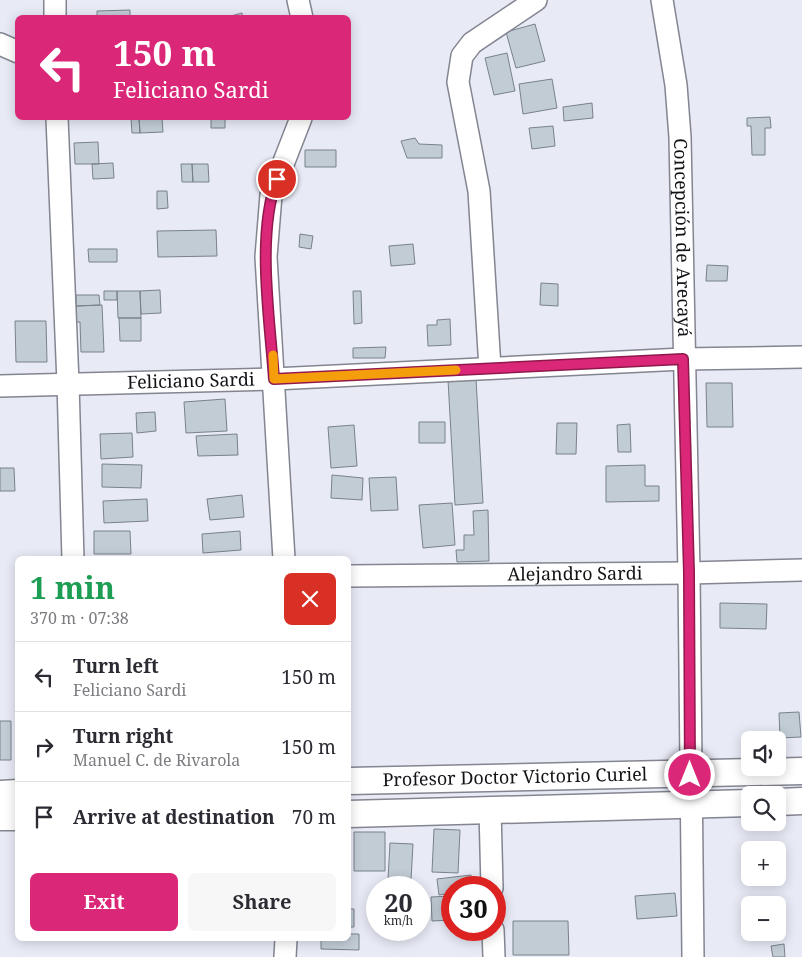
<!DOCTYPE html>
<meta charset="utf-8">
<style>
body{margin:0;font-family:"Noto Serif",serif;background:#f7f7f7;color:#2b2b33;height:100vh;display:flex;flex-direction:column;font-size:19px;white-space:nowrap}
*{box-sizing:border-box;margin:0}
p{font-size:16px;color:#7c7c81}
.icon{flex:none;width:28px;height:28px;fill:none;stroke:currentColor;stroke-width:2;stroke-linecap:round;stroke-linejoin:round}
.map{position:relative;flex:1;overflow:hidden}
.details{position:absolute;left:15px;top:556px;width:336px;height:385px;display:flex;flex-direction:column;background:#fff;border-radius:8px;box-shadow:0 2px 12px #0003}
.details>*{flex:none}
.guide{position:absolute;left:15px;top:15px;width:336px;height:105px;border-radius:8px;box-shadow:0 2px 12px #0003;background:#db2777;color:#fff;overflow:hidden}
.controls{position:absolute;left:741px;top:731px;display:grid;gap:10px}
.controls a{display:grid;place-items:center;width:45px;height:45px;border-radius:8px;background:#fff;box-shadow:0 2px 12px #0003;font-size:25px}
.speed{position:absolute;left:366px;top:876px;display:flex;gap:10px;font-size:25px;font-weight:700;text-align:center}
.speed>*{display:grid;place-content:center;width:65px;height:65px;border-radius:50%;background:#fff;box-shadow:0 2px 12px #0003;line-height:1}
.speed small{font-size:12px;font-weight:400}
.speed .limit{border:8px solid #d22;background:#fff;color:#111}
.pin{position:absolute;display:grid;place-items:center;width:42px;height:42px;color:#fff;margin:-21px;border:2px solid #fff;border-radius:50%;box-shadow:0 1px 5px #0007}
.me{position:absolute;width:55px;margin:-28px;rotate:0deg;stroke-linejoin:round;filter:drop-shadow(0 0 4px #0008)}
.turn{display:flex;align-items:center;gap:18px;height:105px;padding:0 15px;font-size:22px}
.turn .icon{width:65px;height:65px;stroke-width:2.5}
.turn b{display:block;font-size:35px;line-height:42px}
.round{display:grid;place-items:center;flex:none;width:52px;height:52px;border-radius:8px;background:#f7f7f7}
.summary{display:flex;align-items:center;justify-content:space-between;height:85px;padding:0 15px}
h1{font-size:30px;font-weight:700;line-height:38px;color:#1e9e55}
.cta{display:flex;gap:10px;margin-top:auto;padding:10px 15px}
.cta a{flex:1;height:58px;border-radius:8px;background:#db2777;color:#fff;font-size:20px;font-weight:700;line-height:58px;text-align:center}
.cta a+a{background:#f7f7f7;color:#2b2b33}
ul{padding:0;list-style:none}
li{display:flex;align-items:center;gap:15px;height:70px;padding:0 15px;border-top:1px solid #e1e1e2}
li div{flex:1}
li b{display:block;font-size:19px}
li em{font-style:normal}
.map>svg:first-child{display:block}
.building{fill:#c2ccd5;stroke:#79828b}
.lines{fill:none;stroke-linecap:round;stroke-linejoin:round}
.minor-casing{stroke:#838590;stroke-width:24}
.major-casing{stroke:#838590;stroke-width:29}
.minor{stroke:#fff;stroke-width:21}
.major{stroke:#fff;stroke-width:26}
.route-casing{stroke:#8e194d;stroke-width:12}
.route{stroke:#db2777;stroke-width:9}
.slow{stroke:#f59e0b;stroke-width:9}
.labels{text-anchor:middle;stroke-width:5;stroke-linejoin:round;paint-order:stroke}
.street-label{font-size:18px;fill:#121317;stroke:#f7f8fd}
</style>
<div class="map">
<svg width="802" height="957" viewBox="0 0 802 957">
<rect width="100%" height="100%" fill="#e8eaf6"/>
<path class="building" d="M130,10V18H97V11Z
M242,13L243,18H227V17Z
M535,24L545,61L516,68L506,32Z
M507,53L515,91L494,95L485,58Z
M552,79L557,108L523,114L519,84Z
M592,103L593,118L564,121L563,107Z
M770,117L771,128H765V155H752L751,126H747V118Z
M131,118H139L140,133H132Z
M139,118H162L163,132L140,133Z
M211,118H225V128H211Z
M553,126L555,146L532,149L529,128Z
M415,138L419,144L442,145V158H407L401,141Z
M98,142L99,164H75L74,143Z
M305,150H336V167H305Z
M113,163L114,178L93,179L92,164Z
M181,164H192L193,182H182Z
M192,164H208L209,182H193Z
M157,191H167L168,208L157,209Z
M216,230L217,256L158,257L157,231Z
M300,234L313,236L311,249L299,247Z
M413,244L415,264L391,266L389,246Z
M88,249H117V262H89Z
M707,265L728,266L727,281H706Z
M541,283L558,284V306L540,305Z
M160,290L161,313L141,314L140,291Z
M104,291H117V300H104Z
M117,291H140L141,318H118Z
M353,291H361L362,323L354,324Z
M76,295H99L100,305L76,306Z
M102,305L104,352H81L80,322H76V306Z
M119,318H141V341H120Z
M450,319L451,345L428,346L427,325H437V320Z
M15,321H46L47,362H16Z
M386,347L385,358H353V348Z
M476,379L483,503L455,505L448,380Z
M706,383H732L733,427H707Z
M225,399L227,431L186,433L184,402Z
M155,412L156,431L137,433L136,413Z
M419,422H445V443H419Z
M557,423H577L576,454H556Z
M630,424L631,452H618L617,425Z
M354,425L357,466L331,468L328,427Z
M132,433L133,457L101,459L100,434Z
M237,434L238,455L198,456L196,436Z
M102,464L142,465L141,488L102,487Z
M645,465V486H659V501L606,502V466Z
M0,468H14L15,491H0Z
M332,475L363,478L362,500L331,498Z
M396,477L398,510L371,511L369,478Z
M242,495L244,517L210,520L207,499Z
M147,499L148,521L104,523L103,501Z
M452,503L455,545L423,548L419,505Z
M488,510L489,561L457,562L456,550H464V535H474L473,511Z
M94,531H130L131,554H94Z
M240,531L241,550L203,553L202,534Z
M720,603L767,604L766,629L720,628Z
M799,712L801,737L780,738L779,713Z
M0,721H11V760H0Z
M434,829L460,830L458,873L432,872Z
M354,832H385V871H354Z
M390,843L413,844L411,880L388,879Z
M471,875L473,888H452V893L439,895L437,879Z
M375,893H378V923H375Z
M420,893H422V923H420Z
M675,893L677,916L637,919L635,896Z
M452,896V920L432,921L431,897Z
M349,909H354V927H349Z
M513,921H568L569,955H513Z
M349,934H359V950L321,949V939H349Z
M784,944L785,957H773L771,946Z"/>
<g class="lines">
<g class="minor-casing">
<g id="minor">
<path d="M55,0V18"/>
<path d="M298,0L302,18"/>
<path id="s1" d="M662,0L676,85L680,137L689,573L693,957"/>
<path d="M0,44L18,52"/>
<path d="M57,118L68,383L73,559"/>
<path d="M490,368L479,191L458,82L462,56L472,43L536,0"/>
<path id="s2" d="M0,386L274,379L683,359L802,357"/>
<path d="M284,559L266,257L271,195L301,118"/>
<path id="s3" d="M349,576L689,573L802,570"/>
<path d="M490,809L492,888"/>
<path d="M493,930L494,957"/>
<path d="M285,957L286,939"/>
</g>
</g>
<g class="major-casing">
<g id="major">
<path id="s4" d="M349,781L802,771"/>
<path d="M0,794L18,793"/>
<path d="M778,802L802,801"/>
<path d="M349,814L750,803"/>
<path d="M0,817H18"/>
</g>
</g>
<use href="#minor" class="minor"/>
<use href="#major" class="major"/>
</g>
<g class="lines">
<g class="route-casing">
<path id="route" d="M277,179C256,235 270,320 274,379L683,359L689,573L690,775"/>
</g>
<use href="#route" class="route"/>
<path class="slow" d="M273,355L274,379L456,370"/>
</g>
<g class="labels">
<g class="street-label">
<text dy="6" stroke="none"><textPath href="#s1" startOffset="239">Concepción de Arecayá</textPath></text>
<text dy="6" stroke="none"><textPath href="#s2" startOffset="191">Feliciano Sardi</textPath></text>
<text dy="6" stroke="none"><textPath href="#s3" startOffset="226">Alejandro Sardi</textPath></text>
<text dy="6" stroke="none"><textPath href="#s4" startOffset="166">Profesor Doctor Victorio Curiel</textPath></text>
</g>
</g>
</svg>
<div class="controls">
<a><svg class="icon" aria-label="sound" viewBox="0 0 24 24"><path d="M4 9h4l5-4v14l-5-4H4zM17 9q2 3 0 6"/></svg></a>
<a><svg class="icon" aria-label="search" viewBox="0 0 24 24"><circle cx="10" cy="10" r="6"/><path d="M15 15l6 6"/></svg></a>
<a>+</a>
<a>−</a>
</div>
<div class="speed"><div>20<small>km/h</small></div><div class="limit">30</div></div>
<div class="pin" style="left:277px;top:179px;background:#d93025"><svg class="icon" aria-label="arrive" viewBox="0 0 24 24"><path d="M6 21V4h12l-3 4 3 4H6"/></svg></div>
<svg class="me" style="left:690px;top:775px" viewBox="-20 -20 40 40"><circle r="17" fill="#db2777" stroke="#fff" stroke-width="3"/><path d="M0-11L8 9 0 5-8 9z" fill="#fff"/></svg>
<div class="guide">
<div class="turn"><svg class="icon" aria-label="left" viewBox="0 0 24 24"><path d="M17 20v-9H6M10 6l-5 5 5 5"/></svg><div><b>150 m</b>Feliciano Sardi</div></div>
</div>
<section class="details">
<div class="summary"><div><h1>1 min</h1><p>370 m · 07:38</p></div><a class="round" style="background:#d93025;color:#fff"><svg class="icon" aria-label="close" viewBox="0 0 24 24"><path d="M6 6l12 12M18 6L6 18"/></svg></a></div>
<ul>
<li><svg class="icon" aria-label="left" viewBox="0 0 24 24"><path d="M17 20v-9H6M10 6l-5 5 5 5"/></svg><div><b>Turn left</b><p>Feliciano Sardi</p></div><em>150 m</em></li>
<li><svg class="icon" aria-label="right" viewBox="0 0 24 24"><path d="M7 20v-9h11M14 6l5 5-5 5"/></svg><div><b>Turn right</b><p>Manuel C. de Rivarola</p></div><em>150 m</em></li>
<li><svg class="icon" aria-label="arrive" viewBox="0 0 24 24"><path d="M6 21V4h12l-3 4 3 4H6"/></svg><div><b>Arrive at destination</b></div><em>70 m</em></li>
</ul>
<div class="cta"><a>Exit</a><a>Share</a></div>
</section>
</div>
